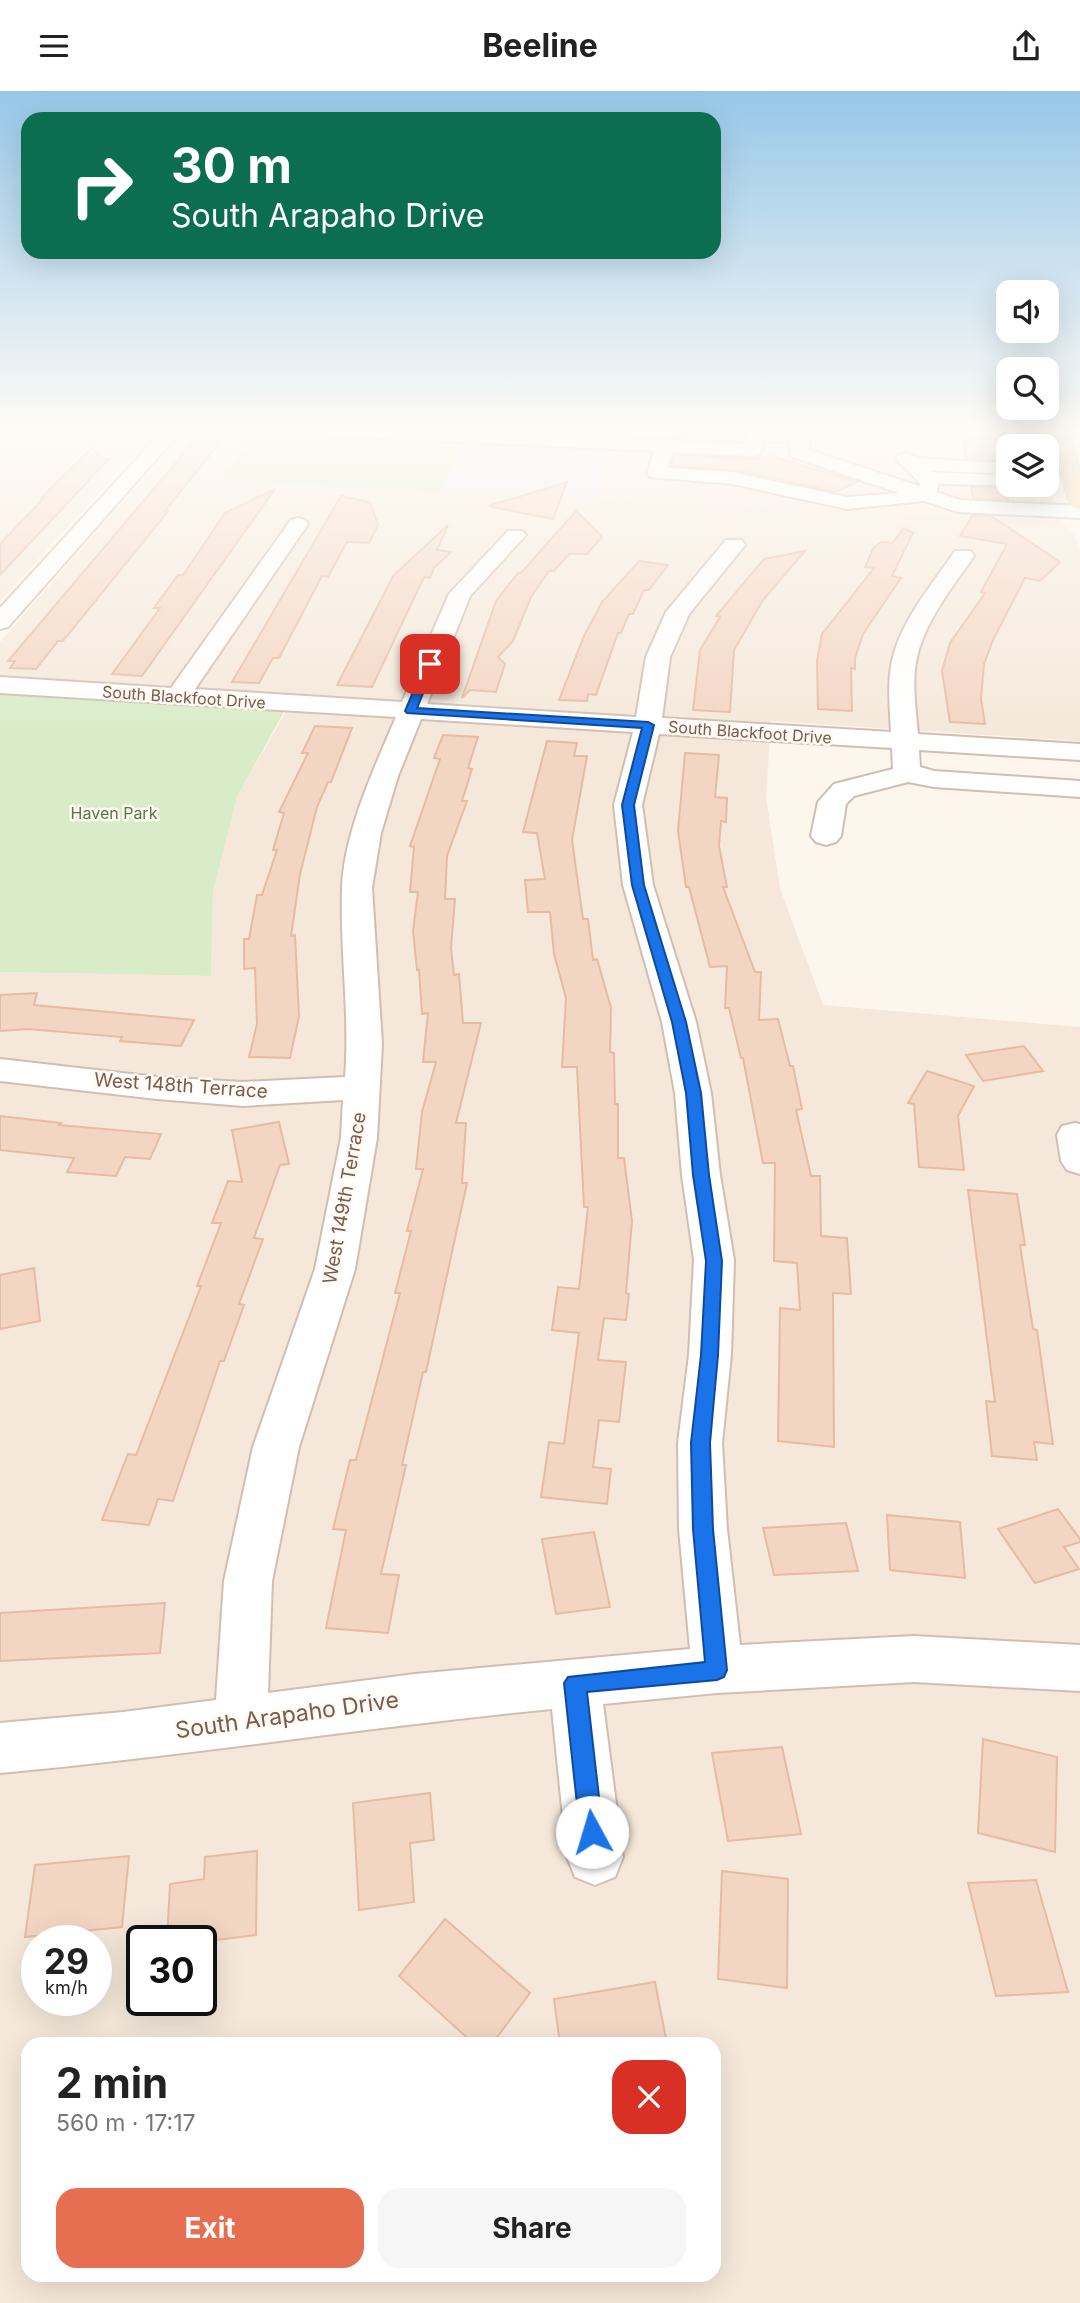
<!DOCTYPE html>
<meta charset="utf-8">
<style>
body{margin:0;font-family:Inter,sans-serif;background:#f6f6f6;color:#222;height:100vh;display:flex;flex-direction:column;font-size:26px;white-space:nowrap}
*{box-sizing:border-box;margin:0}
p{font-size:23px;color:#767676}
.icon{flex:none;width:38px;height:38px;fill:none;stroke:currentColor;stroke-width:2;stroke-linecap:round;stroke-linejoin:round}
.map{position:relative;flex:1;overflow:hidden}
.drawer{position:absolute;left:21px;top:1946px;width:700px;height:245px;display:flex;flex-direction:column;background:#fff;border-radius:21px;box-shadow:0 7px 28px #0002}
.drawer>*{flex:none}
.hud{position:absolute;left:21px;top:21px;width:700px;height:147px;border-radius:21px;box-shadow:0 7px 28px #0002;background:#0b6e4f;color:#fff;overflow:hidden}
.tools{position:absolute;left:996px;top:189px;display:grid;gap:14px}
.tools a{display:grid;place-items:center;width:63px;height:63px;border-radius:14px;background:#fff;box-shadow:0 7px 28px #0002;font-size:35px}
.speed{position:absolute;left:21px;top:1834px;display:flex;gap:14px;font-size:35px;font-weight:700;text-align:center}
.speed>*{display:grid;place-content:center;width:91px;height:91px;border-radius:50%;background:#fff;box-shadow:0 7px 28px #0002;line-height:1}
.speed small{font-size:18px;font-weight:400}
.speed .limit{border:4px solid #111;border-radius:10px;background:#fff;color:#111}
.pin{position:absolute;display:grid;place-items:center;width:60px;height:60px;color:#fff;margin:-30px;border-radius:14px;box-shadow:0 4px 10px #0006}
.me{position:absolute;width:77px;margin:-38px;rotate:354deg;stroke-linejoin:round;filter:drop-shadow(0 0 5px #0008)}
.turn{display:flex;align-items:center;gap:24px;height:147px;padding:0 35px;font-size:32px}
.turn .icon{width:91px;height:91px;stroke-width:2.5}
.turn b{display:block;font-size:49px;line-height:60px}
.round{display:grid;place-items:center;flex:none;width:74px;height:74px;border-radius:21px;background:#f6f6f6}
.summary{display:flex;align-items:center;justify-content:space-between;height:119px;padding:0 35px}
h1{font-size:42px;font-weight:700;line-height:52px}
.primary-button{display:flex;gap:14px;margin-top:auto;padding:14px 35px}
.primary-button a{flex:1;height:80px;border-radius:21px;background:#e76f51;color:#fff;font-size:28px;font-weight:700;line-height:80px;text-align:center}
.primary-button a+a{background:#f6f6f6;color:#222}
header{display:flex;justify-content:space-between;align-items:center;height:91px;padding:0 35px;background:#fff;font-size:32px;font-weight:700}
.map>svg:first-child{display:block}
.residential{fill:#f5e8da;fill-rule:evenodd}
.commercial{fill:#fde8e0}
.education{fill:#f3e8fa}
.green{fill:#d8ecc9}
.building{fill:#f3d5c3;stroke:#e6bba3;stroke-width:2}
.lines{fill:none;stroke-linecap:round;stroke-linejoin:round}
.minor-casing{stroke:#d1beb0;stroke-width:4}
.major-casing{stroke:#dad1cd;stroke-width:4}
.minor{fill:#fff;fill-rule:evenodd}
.major{fill:#fbd9a5;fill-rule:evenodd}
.route{fill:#1a73e8;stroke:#114b97;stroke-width:2}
.labels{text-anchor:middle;stroke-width:5;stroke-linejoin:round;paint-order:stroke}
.far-street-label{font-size:16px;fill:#7a5c4d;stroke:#fffaf3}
.far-park-label{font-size:16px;fill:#537a41;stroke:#fffaf3}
.street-label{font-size:19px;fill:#7a5c4d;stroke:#fffaf3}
.near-street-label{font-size:23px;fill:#7a5c4d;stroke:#fffaf3}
</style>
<header><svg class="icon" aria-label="menu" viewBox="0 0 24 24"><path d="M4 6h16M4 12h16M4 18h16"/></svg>Beeline<svg class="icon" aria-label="share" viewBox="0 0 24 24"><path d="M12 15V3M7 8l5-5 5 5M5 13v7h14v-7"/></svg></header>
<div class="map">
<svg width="1080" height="2212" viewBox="0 0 1080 2212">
<rect width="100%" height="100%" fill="#fdf6ec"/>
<path class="residential" d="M0,338H158L0,510Z
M187,338H260L222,389L1061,430L1075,445L1080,458V650L771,630L766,706L780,797L823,914L1080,936V2212H0V881L211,885L213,801L237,706L296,603L0,584V551ZM37,1850H96V1909H37ZM142,1850H201V1909H142ZM28,1953H714V2184H28Z"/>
<path class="commercial" d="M260,338H470L463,353L255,344Z
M616,338H841L1021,345L1033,348L1040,355H1008V394H1046L1047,388L1061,430L598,407Z"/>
<path class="education" d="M470,338H616L598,407L441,400Z"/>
<path class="green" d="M255,344L463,353L441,400L221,389Z
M0,600L286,617L237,706L213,801L211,885L0,881Z"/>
<path class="building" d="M675,338H746L742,350L673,347Z
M201,342L227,343L165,420H168L162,428L63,550H58L36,578L10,577L15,570H8Z
M969,347L1008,349V370L966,368L963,350L970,351Z
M92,357L104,368H109L0,484V453L44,407H41Z
M674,364L753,368L772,365L857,391L836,401L743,380L671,375Z
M567,391L553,428L488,415Z
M971,396L1008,397V409L973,407Z
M275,398L142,585L112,583L160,517H154L178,484H183L225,422Z
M341,405L370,411L378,434L369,452L347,451L328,486L322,485L279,567H273L259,592L232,591Z
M576,420L602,446L587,463H569L554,480H549L531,506L513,550L498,566L505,573L496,601L470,599L462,607L496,510L518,482H521Z
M973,424L991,425L1060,471L1040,490L1025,487L993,549L984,573L981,608L985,633L950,631L942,580L950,552L985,502L981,501L1007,453L960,445Z
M448,434L437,459L451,461L434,477L430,487L424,486L372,596L337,594L393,485Z
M904,437L913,442L892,485L901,487L863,543L855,567V578L851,577L852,620L818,618L817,570L822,543L874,477L865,476L874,456L882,451L892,452Z
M805,460L763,509L734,559L730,621L693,619L700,559L720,526L716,525L764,468Z
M639,470L668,474L649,499H644L633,523H629L621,542H618L596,604L588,603L587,610L559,609L584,545L602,511Z
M315,635L352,637L331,691H328L317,716L300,783L291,845L295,844L299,925L290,967L249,966L257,933L255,877L244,878V848H249L257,804H262L277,759H273L284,722L279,721L308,662H302Z
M443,644L478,646L468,677L472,678L462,710H467L447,765L445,808H455L451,857L454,884L459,883L463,932H481L456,1032H466L462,1092H467L426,1281H423L402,1374H406L381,1483L399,1484L388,1542L326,1537L346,1439L333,1438L350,1369H356L400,1202H395L411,1140H407L423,1078H416L422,1021L436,971H423L428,922L422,923L419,879H417L413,840L418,801H410L414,756L410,755L440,668L434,667Z
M547,650L577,652L574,665H587L572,749L583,828H588L593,869L597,868L611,917L610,961L614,962L615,1013H618V1067H624L632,1130L626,1202L629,1203L626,1229L604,1227L598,1269L626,1271L619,1331L599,1329L593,1376L611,1378L607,1413L541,1406L549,1351L564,1353L579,1242L552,1239L558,1196L579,1198L588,1116H584L577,976H562L566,907L554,863L550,821H528L525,789L545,788L537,742L523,741Z
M685,662L719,664L715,706L727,707L726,731L721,730L719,755L727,796H723L755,881H761L759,929L778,928L790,975H793L802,1018L796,1019L811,1085H820L821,1145L847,1147L851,1203L833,1202L834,1356L778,1350L780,1217L800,1219L797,1172L774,1170L775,1072H763L743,967H741L729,917H725L727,875L710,876L689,796H686L678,740Z
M37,902L34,914L194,929L181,955L120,950L122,946L28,938L0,940V904Z
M1024,955L1043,980L983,990L966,964Z
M927,980L974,995L958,1025L964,1079L919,1076L914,1013L908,1012Z
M0,1025L61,1032L59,1034L161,1043L150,1068L125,1066L116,1085L67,1081L74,1067L0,1059Z
M279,1031L289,1073L280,1074L254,1147L263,1148L239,1213L244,1214L224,1270H220L173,1410L158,1408L149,1434L102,1429L128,1363L136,1364L201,1195H197L221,1132H212L228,1090L242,1091L232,1039Z
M968,1099L1017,1103L1025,1154H1020L1033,1238L1037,1239L1053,1353L1034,1351L1037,1369L992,1365L986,1310L995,1311Z
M34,1177L40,1230L0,1238V1184Z
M1058,1418L1080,1448V1451L1064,1456L1079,1478L1035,1492L998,1438Z
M887,1424L960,1431L965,1487L890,1479Z
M846,1432L858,1480L774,1484L763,1437Z
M594,1441L610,1516L556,1523L542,1448Z
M165,1512L160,1562L0,1570V1522Z
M983,1648L1057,1666L1055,1761L978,1742Z
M782,1656L801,1743L728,1750L712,1662Z
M430,1702L434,1749L410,1752L414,1811L359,1819L353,1712Z
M257,1760L256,1844L208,1850H167L170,1793L204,1788L205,1766Z
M129,1765L122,1836L25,1846L35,1774Z
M722,1780L788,1788L787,1897L718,1888Z
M1036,1789L1068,1901L996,1905L968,1792Z
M445,1828L530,1902L492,1953H474L399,1885Z
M655,1891L667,1953H560L554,1908Z"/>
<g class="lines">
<g class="minor-casing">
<path id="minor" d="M164,338H183L8,536L0,538V517Z
M286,338H467L466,341L744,353L748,340L755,338L800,340L809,346V359L919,395L920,392L896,368L899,364L906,362L918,367L1008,373V394H1012L939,393L936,401L960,409L1080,415V427L958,421L924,410L847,418L732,393L650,386L647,382L654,360L295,343ZM764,350L790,351V362L792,366L899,402L847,406L732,381L668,377L672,361L753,365L760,363ZM930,380L993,382V384L932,381Z
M298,427L305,429L308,433L195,598L402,611L449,503L508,440H522L526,444L470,505L427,613L636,626L646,566L666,521L726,449H742L745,454L689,523L670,566L662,627L891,641C890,618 887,593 892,570C901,529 932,494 955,460H971L974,465C952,497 923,532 916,571C912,595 916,619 918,643L1080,653V669L919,659L920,676L934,680L1080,690V706L934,696L908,691L854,705L846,713L841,745L836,751L826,754L816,751L811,745L818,711L834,693L893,678L892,657L659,643L642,714L653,794L696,931L711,1002L720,1084L734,1169L731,1264L722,1352L727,1438L740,1554L914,1545L1080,1554V1600L914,1591L717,1602L603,1613L623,1766L615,1786L595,1794L575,1786L567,1766L552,1618C367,1636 185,1665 0,1682V1632L123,1621L216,1609L224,1490L253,1356L315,1178L341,1047L343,1009L243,1015L157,1008L0,990V968L157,986L243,991L345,986C350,924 340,862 342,799C343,744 374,677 396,626L0,602V586L171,597L291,429ZM421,628L633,641L614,714L623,794L662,931L675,1002L682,1084L694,1169L689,1264L678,1352L679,1438L690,1558L415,1583L268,1602L272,1490L299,1356L355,1178L377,1047L382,953L372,797L381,742L398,685Z
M1075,1032L1080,1033V1083L1067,1079L1061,1070L1057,1044L1062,1035Z"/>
</g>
<g class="major-casing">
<path id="major" d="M1048,338H1066L1080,381V418L1073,416L1070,412Z"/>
</g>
<use href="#minor" class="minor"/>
<use href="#major" class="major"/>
</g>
<linearGradient id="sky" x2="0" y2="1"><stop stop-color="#97c7e8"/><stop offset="0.52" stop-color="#fefbf6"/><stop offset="1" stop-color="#fefbf6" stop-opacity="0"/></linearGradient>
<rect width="1080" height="648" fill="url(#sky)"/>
<path class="route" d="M430,570L435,573L417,617L648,631L654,634L634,714L644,794L686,931L701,1002L709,1084L722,1170L718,1264L710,1352L713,1438L727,1579L724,1586L717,1589L587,1601L603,1741L600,1749L592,1753L584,1749L580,1741L564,1592L568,1586L705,1571L693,1438L691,1352L701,1264L706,1170L693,1084L686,1002L672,931L632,794L622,714L642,637L407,622L405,620L425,573Z"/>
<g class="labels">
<g class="far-street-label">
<text transform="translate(184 606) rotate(4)" y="6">South Blackfoot Drive</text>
<text transform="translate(750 641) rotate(4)" y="6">South Blackfoot Drive</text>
</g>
<g class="far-park-label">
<text x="114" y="728">Haven Park</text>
</g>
<g class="street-label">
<text transform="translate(181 994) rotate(4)" y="7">West 148th Terrace</text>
<text transform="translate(344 1107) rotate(-80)" y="7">West 149th Terrace</text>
</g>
<g class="near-street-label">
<text transform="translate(287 1624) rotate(-8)" y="8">South Arapaho Drive</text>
</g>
</g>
</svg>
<div class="tools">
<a><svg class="icon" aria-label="sound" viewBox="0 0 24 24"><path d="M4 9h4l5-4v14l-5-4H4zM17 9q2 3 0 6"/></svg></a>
<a><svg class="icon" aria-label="search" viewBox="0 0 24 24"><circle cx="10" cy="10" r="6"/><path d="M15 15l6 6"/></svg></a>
<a><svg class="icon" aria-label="layers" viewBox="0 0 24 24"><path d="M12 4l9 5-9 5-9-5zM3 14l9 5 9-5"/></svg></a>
</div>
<div class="speed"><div>29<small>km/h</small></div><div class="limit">30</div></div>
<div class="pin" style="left:430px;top:573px;background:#d93025"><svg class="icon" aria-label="arrive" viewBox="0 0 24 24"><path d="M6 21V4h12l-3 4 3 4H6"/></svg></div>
<svg class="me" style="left:592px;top:1741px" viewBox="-20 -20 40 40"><circle r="19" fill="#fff"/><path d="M0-13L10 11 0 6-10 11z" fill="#1a73e8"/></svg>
<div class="hud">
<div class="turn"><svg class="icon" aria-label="right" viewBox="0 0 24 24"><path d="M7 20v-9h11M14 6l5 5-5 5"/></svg><div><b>30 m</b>South Arapaho Drive</div></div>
</div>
<section class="drawer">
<div class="summary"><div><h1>2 min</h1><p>560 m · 17:17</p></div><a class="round" style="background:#d93025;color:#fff"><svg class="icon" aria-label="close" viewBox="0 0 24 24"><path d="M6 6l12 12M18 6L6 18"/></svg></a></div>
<div class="primary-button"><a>Exit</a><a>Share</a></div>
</section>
</div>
